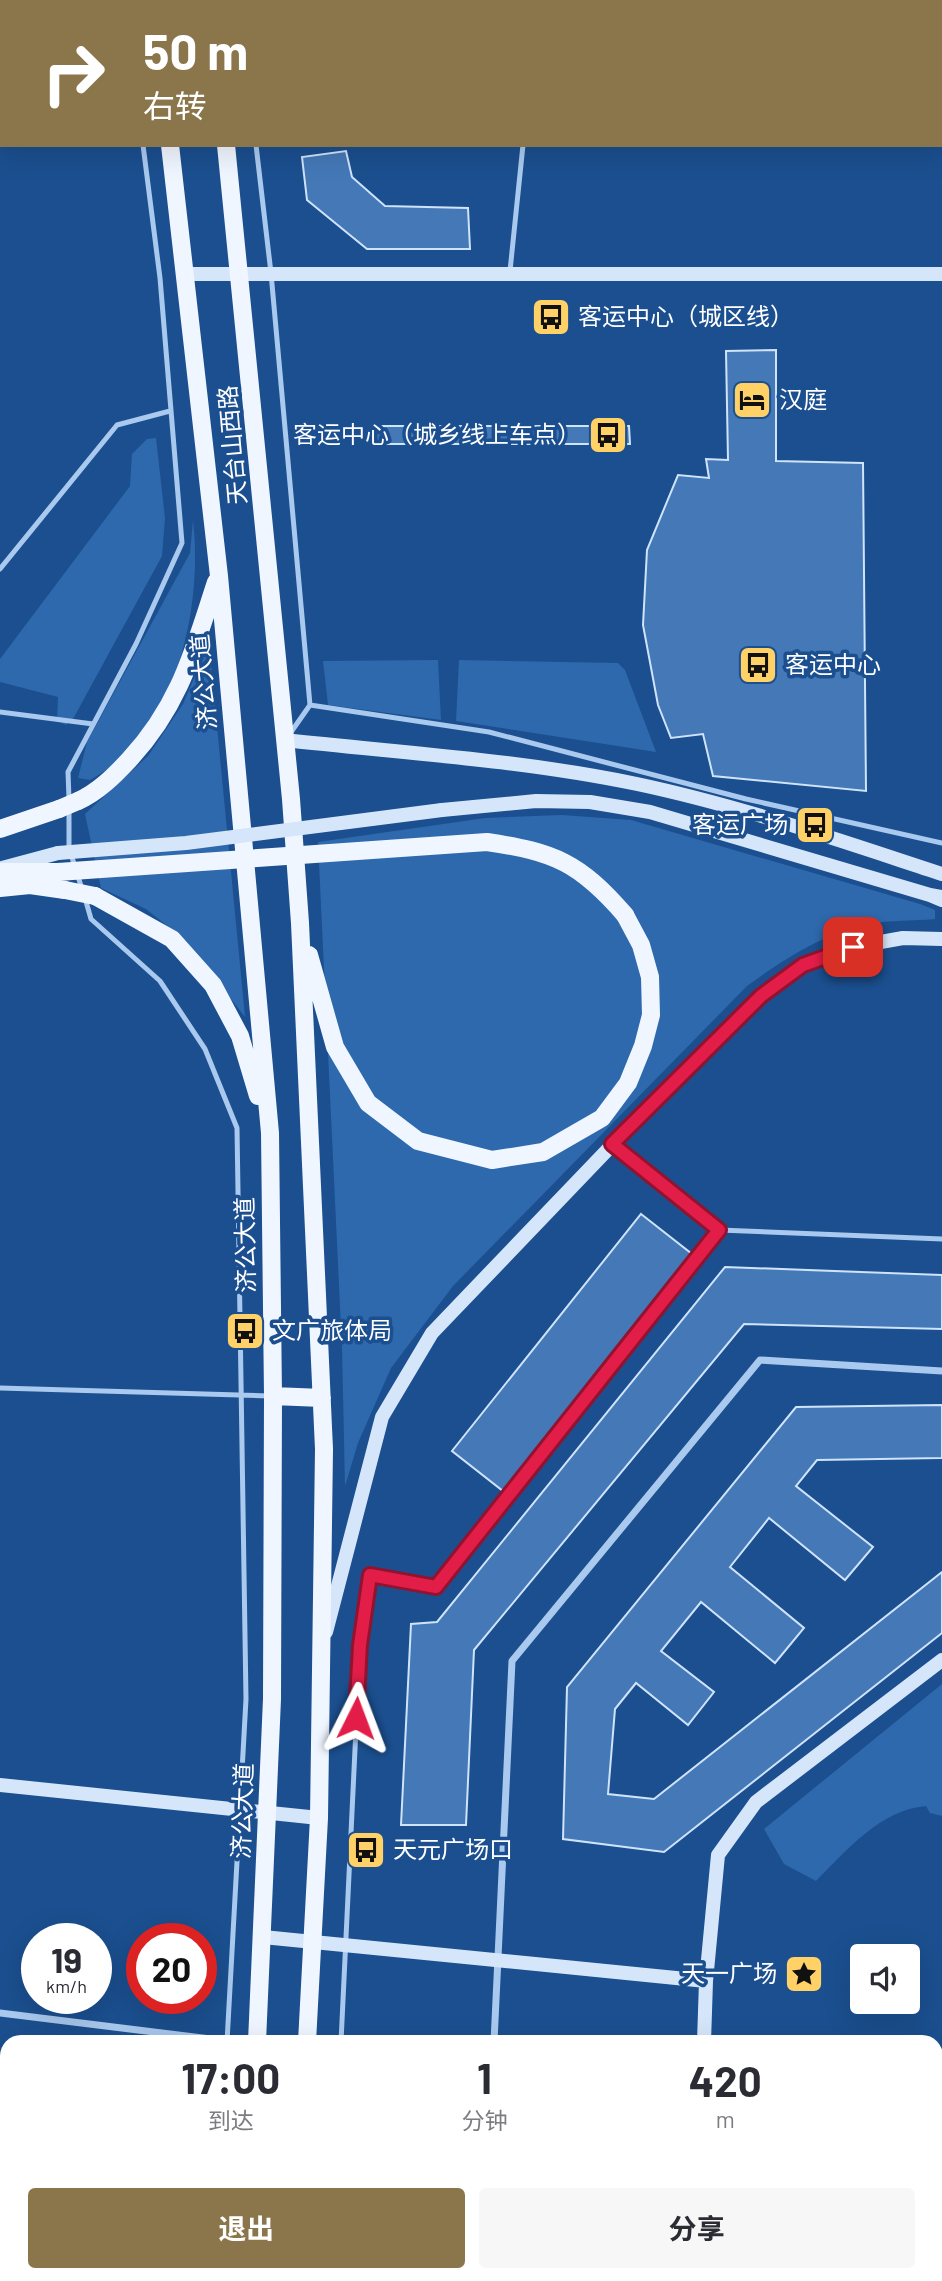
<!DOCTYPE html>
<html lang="zh">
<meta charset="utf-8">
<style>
body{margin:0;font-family:Barlow,"Noto Sans SC",sans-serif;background:#f7f7f7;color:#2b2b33;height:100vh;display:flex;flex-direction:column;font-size:26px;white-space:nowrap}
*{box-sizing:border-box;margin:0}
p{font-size:23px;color:#7c7c81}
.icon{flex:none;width:38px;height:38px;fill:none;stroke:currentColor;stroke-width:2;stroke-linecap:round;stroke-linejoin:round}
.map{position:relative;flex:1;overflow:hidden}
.panel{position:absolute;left:0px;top:2035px;width:943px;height:247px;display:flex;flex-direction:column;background:#fff;border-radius:21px 21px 0 0;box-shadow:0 7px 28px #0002}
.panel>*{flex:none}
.hud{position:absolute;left:0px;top:0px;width:943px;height:147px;box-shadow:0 7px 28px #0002;background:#8a764a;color:#fff;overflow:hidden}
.controls{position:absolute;left:850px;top:1944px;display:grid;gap:14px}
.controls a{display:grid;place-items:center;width:70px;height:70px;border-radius:7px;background:#fff;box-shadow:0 7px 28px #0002;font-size:35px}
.speed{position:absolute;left:21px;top:1923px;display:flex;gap:14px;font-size:35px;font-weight:700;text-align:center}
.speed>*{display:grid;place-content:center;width:91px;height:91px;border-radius:50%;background:#fff;box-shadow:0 7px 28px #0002;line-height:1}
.speed small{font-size:18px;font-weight:400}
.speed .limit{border:10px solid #d22;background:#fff;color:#111}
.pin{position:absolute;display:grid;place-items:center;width:60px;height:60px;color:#fff;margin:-30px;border-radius:14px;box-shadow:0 4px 10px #0006}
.me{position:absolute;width:77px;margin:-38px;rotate:3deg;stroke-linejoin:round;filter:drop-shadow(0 0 5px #0008)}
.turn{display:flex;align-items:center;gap:24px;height:147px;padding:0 28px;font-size:32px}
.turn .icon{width:91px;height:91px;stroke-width:2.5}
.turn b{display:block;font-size:49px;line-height:60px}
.eta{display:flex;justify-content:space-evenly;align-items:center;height:119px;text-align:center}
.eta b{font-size:42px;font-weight:700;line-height:49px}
.cta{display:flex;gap:14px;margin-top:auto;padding:14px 28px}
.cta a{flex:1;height:80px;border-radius:7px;background:#8a764a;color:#fff;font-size:28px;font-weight:700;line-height:80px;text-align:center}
.cta a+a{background:#f7f7f7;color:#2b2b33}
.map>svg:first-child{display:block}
.green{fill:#2e69ad}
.building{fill:#4478b7;stroke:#cfe3fa;stroke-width:2}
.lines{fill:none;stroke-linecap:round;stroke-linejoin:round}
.lane{stroke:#a9c9ee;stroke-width:5}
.street{stroke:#a9c9ee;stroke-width:7}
.secondary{stroke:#d6e6fa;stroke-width:14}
.primary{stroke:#f0f6ff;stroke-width:18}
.secondary-bridge{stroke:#d6e6fa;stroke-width:14}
.primary-bridge{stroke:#f0f6ff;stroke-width:18}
.route-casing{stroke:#92132f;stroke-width:18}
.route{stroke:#e11d48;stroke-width:12}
.labels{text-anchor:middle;stroke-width:7;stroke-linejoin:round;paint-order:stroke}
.poi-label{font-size:24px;fill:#fff;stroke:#1b4f8f;text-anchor:start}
.street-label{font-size:24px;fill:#fff;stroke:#1b4f8f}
</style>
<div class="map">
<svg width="942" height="2281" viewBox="0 0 942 2281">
<rect width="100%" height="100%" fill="#1b4f8f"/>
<path class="green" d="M156,438L165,518L162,556L73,719L66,725L57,721L58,697L0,682V659L130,486L132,454L147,439Z
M193,520C202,598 182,704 121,759C112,767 100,774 90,780L78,778L87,742L190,553Z
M209,643L245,1017L186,941L146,909L101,888L85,814L148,756L183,704Z
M438,660L441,720L328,705L323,661Z
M459,660L618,663L625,670L656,752L456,721Z
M562,815L631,820L920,904L935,910V919C913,921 890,920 869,924C823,934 784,959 747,986L453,1286L391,1368L358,1443L345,1486L342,1348L318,842L485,818Z
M942,1684V1816L930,1813L926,1806C880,1810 847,1850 816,1881L784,1864L764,1829Z
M936,2198H942V2281H837L833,2275H936Z"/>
<path class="building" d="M346,151L352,177L385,206L468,208L470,249H367L307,200L302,157Z
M776,350V461L863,463L866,791L713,776L703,734L671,738L658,705L643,625L647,550L678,475L709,478L706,459L728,460L726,351Z
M371,426H629L630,444H372Z
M641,1214L692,1254L503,1491L452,1451Z
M725,1267L942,1275V1329L744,1324L474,1650L466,1825H401L411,1624L437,1622Z
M942,1405V1458L817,1460L796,1486L873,1547L845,1580L769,1518L730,1567L804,1628L775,1663L701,1602L661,1651L714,1692L688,1725L636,1683L615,1709L608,1794L654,1799L942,1572V1633L664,1852L563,1839L567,1687L796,1407Z"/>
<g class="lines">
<path class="lane" d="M124,0V2
M239,0V2
M940,0L941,2
M531,2V0
M942,65V98
M256,145L271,273L310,705L289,735
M510,271L523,145
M0,569L117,425L170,411
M310,705L489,732L746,799L942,843
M0,712L93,724
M69,799L68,772L136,644L182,543L160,278L143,145
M69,809V848L82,889
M85,898L91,919L160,981L205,1049L237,1128L246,1699L227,2042
M719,1230L942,1239
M0,1388L270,1396
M341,2042L360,1645L370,1575L436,1587L719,1230L612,1145
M213,2281V2275
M324,2281V2275"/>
<path class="street" d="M0,90H2
M0,2013L227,2041
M494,2042L512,1661L760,1360L942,1371
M484,2281V2275"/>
<path class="secondary" d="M185,274H942
M285,740C402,753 522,760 637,784C741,806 841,841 942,874
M442,810L536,801L590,802L650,812L930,895
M2,868L58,853
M942,897L930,895L942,900
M326,1632L382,1417L432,1333L637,1119L760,996L803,965L853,947L903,938L942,939
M0,1785L319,1818
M263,1937L706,1981
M704,2042L706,1981L718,1855L756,1802L942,1660
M803,2275L808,2281"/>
<path class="primary" d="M154,0V2
M209,0V2
M170,145L219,576L270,1133L273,1396L272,1699L257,2042
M226,145L291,799L300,923L324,1449L319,1818L307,2042
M78,801C98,792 114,776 129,760C180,705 193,652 216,582
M0,829L59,809
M0,872H58
M0,888L30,885L65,890
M95,896L172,939L213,985L240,1036L258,1096
M309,955L335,1047L368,1103L418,1141L492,1160L543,1152L602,1118L628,1083L643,1046L651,1015L650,977L641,945L625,915
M273,1396L322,1398
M244,2281L245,2275
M292,2281L293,2275"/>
<path class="secondary-bridge" d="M58,853L186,843L442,810"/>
<path class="primary-bridge" d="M59,809L78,801
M58,872L487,842C555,852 580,863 625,915
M65,890L95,896"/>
</g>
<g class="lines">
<g class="route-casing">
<path id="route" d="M356,1718L360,1645L370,1575L436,1587L719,1230L612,1144L761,996L803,965L853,947"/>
</g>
<use href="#route" class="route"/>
</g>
<defs>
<g id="bus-square" transform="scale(2.0125)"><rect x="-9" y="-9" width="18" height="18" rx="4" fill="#ffd166" stroke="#1b4f8f"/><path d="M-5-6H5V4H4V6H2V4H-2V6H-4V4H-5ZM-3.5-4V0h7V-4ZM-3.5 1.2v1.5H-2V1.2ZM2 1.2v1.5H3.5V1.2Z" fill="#111"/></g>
<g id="hotel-square" transform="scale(2.0125)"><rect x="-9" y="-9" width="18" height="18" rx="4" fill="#ffd166" stroke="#1b4f8f"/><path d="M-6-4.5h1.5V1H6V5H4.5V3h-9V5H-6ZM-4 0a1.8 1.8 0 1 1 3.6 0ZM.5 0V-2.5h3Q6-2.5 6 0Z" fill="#111"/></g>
<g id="sight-square" transform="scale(2.0125)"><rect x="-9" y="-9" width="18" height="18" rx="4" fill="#ffd166" stroke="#1b4f8f"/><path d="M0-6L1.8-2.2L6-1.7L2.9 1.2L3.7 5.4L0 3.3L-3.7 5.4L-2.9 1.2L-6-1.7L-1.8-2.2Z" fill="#111"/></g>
</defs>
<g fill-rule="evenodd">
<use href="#bus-square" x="551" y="317"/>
<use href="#hotel-square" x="752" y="400"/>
<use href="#bus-square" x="608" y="435"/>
<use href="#bus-square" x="758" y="665"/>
<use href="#bus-square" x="815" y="825"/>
<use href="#bus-square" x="245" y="1331"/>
<use href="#bus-square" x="366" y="1850"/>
<use href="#sight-square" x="804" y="1974"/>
</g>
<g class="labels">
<g class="poi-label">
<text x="578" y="325">客运中心（城区线）</text>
<text x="779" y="408">汉庭</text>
<text x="581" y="443" text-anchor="end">客运中心（城乡线上车点）</text>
<text x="785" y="673">客运中心</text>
<text x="788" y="833" text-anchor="end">客运广场</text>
<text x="272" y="1339">文广旅体局</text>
<text x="393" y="1858">天元广场口</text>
<text x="777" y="1982" text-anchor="end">天一广场</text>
</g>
<g class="street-label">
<text transform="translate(233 445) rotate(-95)" y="8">天台山西路</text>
<text transform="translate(204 682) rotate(-95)" y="8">济公大道</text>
<text transform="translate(246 1245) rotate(-91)" y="8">济公大道</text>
<text transform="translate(243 1811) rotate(-88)" y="8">济公大道</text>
</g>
</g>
</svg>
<div class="controls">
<a><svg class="icon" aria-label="sound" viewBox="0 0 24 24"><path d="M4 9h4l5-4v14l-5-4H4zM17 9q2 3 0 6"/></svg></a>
</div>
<div class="speed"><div>19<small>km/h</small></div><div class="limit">20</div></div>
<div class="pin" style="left:853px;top:947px;background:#d93025"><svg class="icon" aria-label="arrive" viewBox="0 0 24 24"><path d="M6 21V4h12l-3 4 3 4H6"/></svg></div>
<svg class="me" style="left:356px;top:1718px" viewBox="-20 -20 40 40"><path d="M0-17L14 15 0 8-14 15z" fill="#e11d48" stroke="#fff" stroke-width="4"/></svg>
<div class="hud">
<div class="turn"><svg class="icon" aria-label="right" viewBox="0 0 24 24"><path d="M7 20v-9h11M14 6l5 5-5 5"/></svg><div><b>50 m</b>右转</div></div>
</div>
<section class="panel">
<div class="eta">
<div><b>17:00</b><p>到达</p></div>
<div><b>1</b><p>分钟</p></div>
<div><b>420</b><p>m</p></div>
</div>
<div class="cta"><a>退出</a><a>分享</a></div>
</section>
</div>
